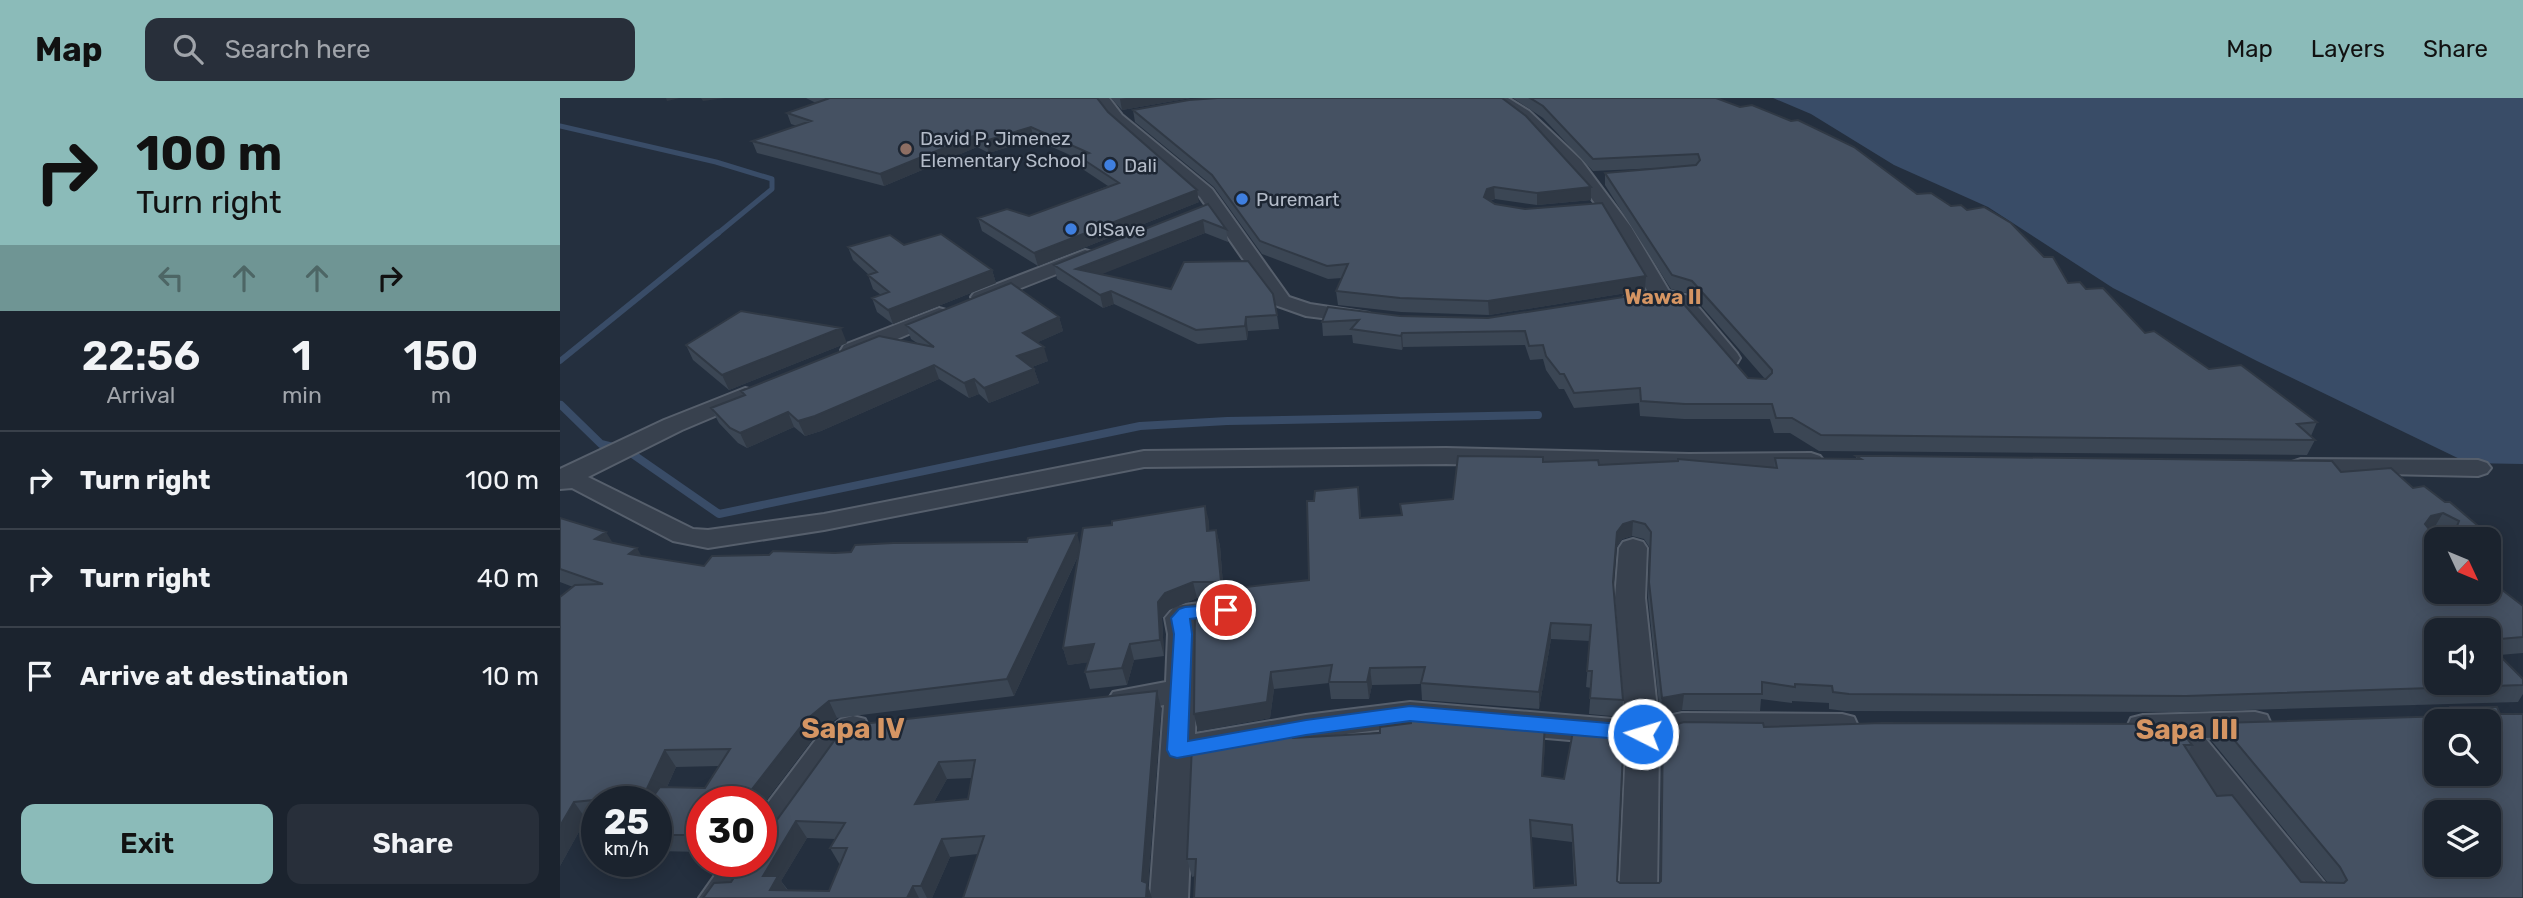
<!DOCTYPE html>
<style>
body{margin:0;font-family:Rubik,sans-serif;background:#282f3a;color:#f1f3f6;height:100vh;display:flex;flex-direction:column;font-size:26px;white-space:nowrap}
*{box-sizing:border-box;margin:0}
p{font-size:23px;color:#a0a4aa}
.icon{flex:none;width:38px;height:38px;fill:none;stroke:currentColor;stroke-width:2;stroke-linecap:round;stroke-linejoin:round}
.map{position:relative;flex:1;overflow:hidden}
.details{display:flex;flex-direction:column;background:#1b232e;width:560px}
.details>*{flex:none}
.top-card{background:#8bbbb9;color:#111;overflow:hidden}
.needle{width:46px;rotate:134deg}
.tools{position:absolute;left:1864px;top:429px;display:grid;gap:14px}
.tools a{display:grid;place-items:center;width:77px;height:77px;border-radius:14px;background:#1b232e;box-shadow:0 4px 18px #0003,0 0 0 2px #39404a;font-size:35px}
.speed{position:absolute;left:21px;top:688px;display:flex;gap:14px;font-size:35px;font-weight:700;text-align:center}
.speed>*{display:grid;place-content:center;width:91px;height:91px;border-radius:50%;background:#1b232e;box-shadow:0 4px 18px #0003,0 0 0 2px #39404a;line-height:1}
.speed small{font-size:18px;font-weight:400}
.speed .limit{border:10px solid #d22;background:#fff;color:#111}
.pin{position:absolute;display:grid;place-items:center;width:60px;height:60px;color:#fff;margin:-30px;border:4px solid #fff;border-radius:50%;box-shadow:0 2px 7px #0007}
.me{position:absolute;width:77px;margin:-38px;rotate:275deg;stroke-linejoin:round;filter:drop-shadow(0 0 5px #0008)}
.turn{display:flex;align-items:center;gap:24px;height:147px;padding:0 21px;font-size:32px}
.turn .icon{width:91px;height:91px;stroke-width:2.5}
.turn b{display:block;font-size:49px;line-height:60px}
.lanes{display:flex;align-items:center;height:66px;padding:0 21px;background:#0003;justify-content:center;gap:35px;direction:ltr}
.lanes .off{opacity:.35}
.eta{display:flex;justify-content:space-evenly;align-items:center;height:119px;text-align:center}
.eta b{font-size:42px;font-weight:600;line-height:49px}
.cta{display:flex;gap:14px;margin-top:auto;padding:14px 21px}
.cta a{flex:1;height:80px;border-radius:14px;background:#8bbbb9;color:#111;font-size:28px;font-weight:600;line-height:80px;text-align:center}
.cta a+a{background:#282f3a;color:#f1f3f6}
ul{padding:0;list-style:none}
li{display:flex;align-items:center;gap:21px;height:98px;padding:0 21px;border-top:2px solid #39404a}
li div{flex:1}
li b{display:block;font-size:26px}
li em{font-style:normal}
header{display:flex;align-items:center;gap:42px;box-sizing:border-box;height:98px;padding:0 35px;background:#8bbbb9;color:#111}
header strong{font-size:33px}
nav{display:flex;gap:38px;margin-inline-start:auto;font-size:24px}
.search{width:490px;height:63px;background:#282f3a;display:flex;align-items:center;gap:18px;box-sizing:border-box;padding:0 24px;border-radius:14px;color:#a0a4aa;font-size:26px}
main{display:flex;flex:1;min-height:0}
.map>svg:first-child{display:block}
.water{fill:#394c67}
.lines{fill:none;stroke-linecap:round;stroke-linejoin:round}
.stream-far2{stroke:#394c67;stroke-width:5}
.stream-far1{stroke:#394c67;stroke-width:6}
.stream{stroke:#394c67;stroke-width:8}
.minor-casing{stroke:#565f6c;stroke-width:4}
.minor{fill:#38414e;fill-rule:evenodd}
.wall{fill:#3b4654;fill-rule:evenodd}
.shaded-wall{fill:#303945}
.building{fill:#455162;stroke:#303945;stroke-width:2;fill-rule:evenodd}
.route{fill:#1a73e8;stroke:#114b97;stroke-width:2}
.education-dot{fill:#8d6e63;stroke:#1d2633;stroke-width:2.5}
.shop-dot{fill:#3f7fe0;stroke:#1d2633;stroke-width:2.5}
.labels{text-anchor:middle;stroke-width:5;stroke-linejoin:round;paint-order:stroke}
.far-poi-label{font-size:19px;fill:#b4bcc9;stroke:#1d2633;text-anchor:start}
.far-neighbourhood-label{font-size:21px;font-weight:bold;fill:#d59563;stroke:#1d2633}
.near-neighbourhood-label{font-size:28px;font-weight:bold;fill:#d59563;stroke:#1d2633}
</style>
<header>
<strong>Map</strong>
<div class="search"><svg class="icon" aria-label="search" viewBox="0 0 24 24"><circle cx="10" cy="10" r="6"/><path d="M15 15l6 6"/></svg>Search here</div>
<nav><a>Map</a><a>Layers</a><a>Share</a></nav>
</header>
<main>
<section class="details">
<div class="top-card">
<div class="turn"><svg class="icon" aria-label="right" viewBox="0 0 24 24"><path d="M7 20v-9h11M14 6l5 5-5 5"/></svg><div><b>100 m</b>Turn right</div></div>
<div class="lanes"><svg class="icon off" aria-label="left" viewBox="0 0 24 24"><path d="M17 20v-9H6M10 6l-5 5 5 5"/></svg><svg class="icon off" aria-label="ahead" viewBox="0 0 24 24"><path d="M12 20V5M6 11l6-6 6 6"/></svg><svg class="icon off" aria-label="ahead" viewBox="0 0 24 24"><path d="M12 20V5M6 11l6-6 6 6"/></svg><svg class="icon" aria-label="right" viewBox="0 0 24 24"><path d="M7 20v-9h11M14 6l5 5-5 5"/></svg></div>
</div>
<div class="eta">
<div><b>22:56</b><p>Arrival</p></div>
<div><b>1</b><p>min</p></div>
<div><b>150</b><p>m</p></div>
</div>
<ul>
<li><svg class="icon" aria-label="right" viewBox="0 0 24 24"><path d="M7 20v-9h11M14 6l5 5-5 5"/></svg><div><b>Turn right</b></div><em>100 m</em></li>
<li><svg class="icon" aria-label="right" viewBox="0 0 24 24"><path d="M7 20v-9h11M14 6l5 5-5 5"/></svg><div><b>Turn right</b></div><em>40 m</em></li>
<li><svg class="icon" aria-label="arrive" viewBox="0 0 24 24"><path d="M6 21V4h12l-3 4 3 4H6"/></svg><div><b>Arrive at destination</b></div><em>10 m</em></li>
</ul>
<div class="cta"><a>Exit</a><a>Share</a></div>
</section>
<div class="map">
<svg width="1963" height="800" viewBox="0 0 1963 800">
<rect width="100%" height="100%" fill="#242f3e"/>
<path class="water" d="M1213,0H1963V366L1908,365L1697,263L1553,190L1428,109L1334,67L1251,16Z"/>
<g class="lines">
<path class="stream-far2" d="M0,28L156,64L212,81V91L156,137"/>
<path class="stream-far1" d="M0,263L158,135
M0,306L3,309"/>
<path class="stream" d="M1,307L41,346L53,349
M71,355L159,416L580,328L667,323L978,317"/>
<g class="minor-casing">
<path id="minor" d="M534,0H549L562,17L652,91L729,199L750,206L809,215L813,219L809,223L802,225L746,218L715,207L640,99L552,23Z
M931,0H948L969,13L1021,62L1071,129L1109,193L1129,198L1177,255L1180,260L1177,265H1161L1115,207C1098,204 1081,210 1065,206L1062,202L1065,198L1088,194L1052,129L1009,69L973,31Z
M525,152L532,154L535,158L532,162L428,203H414L411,199L414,195Z
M379,210L386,212L389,216L386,220L300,257H284L281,252L284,247Z
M185,290L193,292L197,297L193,302L122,332L28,379L133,431L148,432L264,416L584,353L886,350L1129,356L1251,355L1260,358L1264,363L1260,368L1251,371L1129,372L886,366L584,369L264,432L148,450L113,443L12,390L0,391V371L104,322Z
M1741,361L1918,362L1927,365L1931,370L1927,375L1918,378L1732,374L1728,369L1732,364Z
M1073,441L1083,444L1087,450L1085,500L1098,620L1122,615L1282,616L1294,619L1298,628L1294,637L1282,640L1122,639L1099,645L1097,800H1059L1066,647L850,628L746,641L634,662L628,800H590L604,607L564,614L553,610L548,602L553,594L606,584L608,536L605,520L615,508L666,502L676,505L681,512L676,519L636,524L638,536L635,636L746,617L850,604L1065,622L1055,500L1059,450L1063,444Z
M1695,614L1707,617L1711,626L1707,635L1695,638L1645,640L1767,788L1773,800H1732L1609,641H1583L1571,638L1567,629L1571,620L1583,617Z
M293,618L305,621L309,630L305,639L281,658L214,753L201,757L204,763L180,800H139L165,763H201V714L257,640L281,621Z"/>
</g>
<use href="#minor" class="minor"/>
</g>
<path class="wall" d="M246,0H537L548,14L639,104L478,168L422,133L418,120L469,118L548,88L521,70L519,61L474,41L429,55L417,49L324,88L197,55L192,43L237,28L231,26L227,15L256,5Z
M551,0H642H631L562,12Z
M953,0H1156L1357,96L1508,185L1526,191L1585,235L1649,271L1757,324L1751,338L1755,342L1747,357L1259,353L1230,335H1214L1210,321H1124L1080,318L1079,305L1014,310L1004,291H999L986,272L983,261L970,262L965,247L843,249L842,252L793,245L792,237L763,238L762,224L840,218L928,220L1188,280L1205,281L1131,196L1111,191L1045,87V75L1122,69L1033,73L983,20Z
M573,12L1031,89V102L977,107L935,101L930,103L1086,178L1085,192L929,217L841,214L778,207L776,193L782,180L768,181L702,156L654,89L575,24Z
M648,106L666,131L668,144L645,135L541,176L717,217L719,231L688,233L687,242L638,246L554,206L543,210L497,181L494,167Z
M344,147L432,172L436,185L333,226L317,214L312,200L321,197L313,191L308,177H309L293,162L288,149Z
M499,219L503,233L478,244L488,263L472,269L474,271L479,285L429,305L419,296L409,300L379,281L261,333L245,338L234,329L187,350L178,345L159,325L151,310L183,297L181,293L357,245L351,241L346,227Z
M287,245L169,292L133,262L126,247Z
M1296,358L1781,374L1853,390L1930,438L1928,441H1876L1928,494V463L1935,475L1931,483L1963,508V555L1939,557L1963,581V596L1958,604L1618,614L1285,613L1269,611V605L1232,603V605L1201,601L1200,613L1122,612L1100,617L1088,500L1090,450L1084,441L1072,438L1062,441L1056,450L1053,487L1063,602L1062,619L1029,616L1031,590L1026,589L1030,543L991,541L979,611L862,602L861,586L812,587L809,601H771L769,585L714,591L710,620L638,633L634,616L673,505L678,498L677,490L749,482L754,403L798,389L801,420L841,417L893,401L983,364L1039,367L1214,369L1215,360L1296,361ZM1874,430L1883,436L1882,438L1873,436L1870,432ZM1928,532V584H1876Z
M645,408L649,433L656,432L660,448L664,500H637L609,512L602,520L604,558L574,562L567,587L530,591L525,574L528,564L508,567L503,550L518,458L454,598L277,620L255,638L201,709V704H142V754L96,753V704H37V720L26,721L0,768L13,489L0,484V420L81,458L144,468L209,457L520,446L552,427ZM159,668L145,690L107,689L116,669Z
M597,593L601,610L588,788L592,800H403L418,756L390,759L372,800H143L171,784L274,643ZM412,680L408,701L374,704L387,681ZM247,740L275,741L270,750L280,767L269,793L228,792L221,783Z
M1890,609L1940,616L1963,800H634L635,778L632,779L627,761L703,634L704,638L734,635V640L985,643L983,678L1057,783L1060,785H1099L1100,784L1102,647L1103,630L1204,629L1632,647L1628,654L1657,698L1741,784L1768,785L1651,642L1660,625L1883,619ZM971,739L1012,744L1014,787L974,790Z"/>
<path class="shaded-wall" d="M106,0H120L107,3Z
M141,0H165L143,3Z
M566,0H631L562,12L560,1Z
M471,29L474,41L429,55L425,43Z
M413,38L417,49L324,88L320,76Z
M934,89L935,101L927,103L924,99L927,91Z
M1031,89V102L977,107V95Z
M637,92L639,104L478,168L474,155Z
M643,122L645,135L520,185L516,171Z
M432,172L436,185L333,226L328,212Z
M1086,178L1085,192L929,217L928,203Z
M551,193L554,206L543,210L540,197Z
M499,219L503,233L467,249L463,235Z
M686,219L688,233L687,242L685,228Z
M281,230L287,245L169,292L162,277Z
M842,235L843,249L842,252L841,238Z
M484,249L488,263L461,273L457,258Z
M374,267L379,281L261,333L245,338L238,323Z
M474,271L479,285L429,305L424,290Z
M414,281L419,296L409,300L404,285Z
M228,314L234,329L187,350L180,335Z
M645,408L649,423L650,449L647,433Z
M1883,415L1874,430L1862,433L1865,426L1871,418Z
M1073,423L1072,438L1062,441L1056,450L1052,500L1057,434L1063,426Z
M656,432L660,448L664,500L661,484Z
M46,434L56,450L35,441Z
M517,435L521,451L454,598L447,581Z
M77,450L86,466L69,456Z
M633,484L637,500L609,512L602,520L604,558L600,542L598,504L605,495Z
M991,525V541L979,611V594Z
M534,546L539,563L508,567L503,550Z
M570,546L574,562L567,587L562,570Z
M810,570L812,587L809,601L807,584Z
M711,574L714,591L710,620L638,633L634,616Z
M597,593L601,610L588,788L592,800H586L582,783Z
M1124,596L1122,612L1100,617L1102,600Z
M269,603L277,620L255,638L201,709V704H189V695L246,622Z
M985,625V643L982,695V678Z
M105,652L116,669L96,713L84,697Z
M379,664L387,681L363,723L355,706Z
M14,704L26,721L0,768V728Z
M236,723L247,740L221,783L229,795L215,800L203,778Z
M382,741L390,759L372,800H367L361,788Z
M353,788L359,800H347Z"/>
<path class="building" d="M265,0H537L548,14L637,92L474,155L418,120L447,111L469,118L559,85L518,58L529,55L471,29L425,43L413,38L320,76L192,43L251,23L227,15L267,1Z
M657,0H942L966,18L1031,89L977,95L934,89L927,91L924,99L935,106L965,111L1042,105L1086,178L928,203L840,200L776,193L788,166L767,168L700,143L652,77L573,12L629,2Z
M970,0H1156L1180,9L1192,7L1231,23L1238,22L1294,49L1357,96L1371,95L1391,108L1401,107L1407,112L1424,109L1451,125L1484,159H1493L1508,185L1520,184L1526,191L1543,190L1585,235L1594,233L1649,271L1681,267L1757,324L1737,326L1755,342L1261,337L1232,320H1216L1212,306H1125L1081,303L1080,290L1014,295L1004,276H1000L986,258L983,247L969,248L965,233L842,235L841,238L791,231L799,222L762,224L768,209L840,218L928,220L1102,193L1115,196L1188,280L1206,281L1212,275V272L1132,183L1112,177L1045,75L1136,67L1140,62L1138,56L1033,61L983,8Z
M648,106L666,131L643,122L516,171L611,191L624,164L688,163L713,196L717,217L686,219L685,228L636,232L551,193L540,197L494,167Z
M381,136L432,172L328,212L312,200L329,194L308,177L317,174L288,149L330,137L344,147Z
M451,185L499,219L463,235L484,249L457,258L474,271L424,290L414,281L404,285L374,267L255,318L238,323L228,314L180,335L170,330L151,310L185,297L181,293L319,238L374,249L346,227Z
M181,213L281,230L162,277L126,247Z
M898,358L983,359V364L1038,362L1039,367L1118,363V361L1217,370L1215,360L1301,361L1296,358H1330L1772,363L1781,374L1831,370L1853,390L1864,388L1885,404H1890L1930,438L1899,441H1876V494H1928V481L1963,508V539L1928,542V532H1876V584H1928V546L1963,581V587L1626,598L1289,596L1273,594L1272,588L1235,586V589L1202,584V596H1124L1102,600L1089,484L1091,434L1085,426L1073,423L1063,426L1057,434L1053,484L1063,602L1030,600L1032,573H1027L1031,527L991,525L979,594L861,585L865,569L810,570L807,584H769L772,567L711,574L707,604L634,616L635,510L673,505L680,496L677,490L749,482L747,403H754L755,393L798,389L800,420L842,417L840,406L893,401ZM1883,415L1899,423L1897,428H1888L1887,439L1873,436L1865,426L1871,418Z
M645,408L647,433L656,432L661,484H633L605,495L598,504L600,542L570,546L562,570L525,574L534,546L503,550L523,430L552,427V423Z
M0,420L46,434L35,441L77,450L69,456L144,468L152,458L209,457L213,453L275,455L291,454L295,447L333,445L467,444L468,440L517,435L447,581L269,603L246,622L189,695V704H142V740H137L139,737H96V704H89L100,689L145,690L170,651L105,652L84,697L14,704L0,728V499L15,487L43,486L0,471Z
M1928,463L1935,468V475L1928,476Z
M597,593L582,783L587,785L586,800H403L424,738L382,741L361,788H353L347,800H143L154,785L171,784L185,763H201V739L206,737L274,643L293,627ZM415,662L408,701L355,706L379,664ZM236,723L285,725L270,750H287L269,793L210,792L218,778H203Z
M1890,609H1937L1940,616H1963V800H634L636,761H627L632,647L703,634L702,638L734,635L733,640L820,635V629L851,625V623L932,621L985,625L982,678L1004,681L1014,628L1064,632L1057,783L1060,785H1099L1101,783L1103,630L1124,624L1203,625L1204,629L1322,625L1616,626L1632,647H1624L1657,698L1672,697L1741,784L1784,785L1787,782L1780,769L1660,625L1887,618ZM1876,623H1928V676H1876ZM1876,714H1928V766H1876ZM970,722L1012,727L1016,787L974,790Z"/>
<path class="route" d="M666,506L673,508L675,512L673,516L630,521L632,536L628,643L746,622L850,608L1083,628L1091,630L1093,636L1091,641L1083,643L850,623L746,637L617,660L610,658L607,652L614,536L611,520L619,511L625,509Z"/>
<circle class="education-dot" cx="346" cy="51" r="7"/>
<g class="shop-dot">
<circle cx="550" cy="67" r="7"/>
<circle cx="682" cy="101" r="7"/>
<circle cx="511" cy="131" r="7"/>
</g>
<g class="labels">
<g class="far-poi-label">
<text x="360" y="47">David P. Jimenez<tspan x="360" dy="22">Elementary School</tspan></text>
<text x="564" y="74">Dali</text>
<text x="696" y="108">Puremart</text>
<text x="525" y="138">O!Save</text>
</g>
<g class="far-neighbourhood-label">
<text x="1103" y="206">Wawa II</text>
</g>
<g class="near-neighbourhood-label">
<text x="293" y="640">Sapa IV</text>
<text x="1627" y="641">Sapa III</text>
</g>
</g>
</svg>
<div class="tools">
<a><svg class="needle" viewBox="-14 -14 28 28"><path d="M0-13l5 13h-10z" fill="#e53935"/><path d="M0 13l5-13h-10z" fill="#a0a4aa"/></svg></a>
<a><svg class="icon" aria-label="sound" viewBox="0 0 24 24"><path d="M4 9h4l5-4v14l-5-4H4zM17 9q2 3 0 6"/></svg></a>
<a><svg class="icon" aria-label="search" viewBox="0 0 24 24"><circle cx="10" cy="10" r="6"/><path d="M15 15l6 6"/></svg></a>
<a><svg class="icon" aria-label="layers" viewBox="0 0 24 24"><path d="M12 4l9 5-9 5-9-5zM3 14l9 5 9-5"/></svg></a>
</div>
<div class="speed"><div>25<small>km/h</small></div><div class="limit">30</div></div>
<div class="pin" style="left:666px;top:512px;background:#d93025"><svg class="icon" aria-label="arrive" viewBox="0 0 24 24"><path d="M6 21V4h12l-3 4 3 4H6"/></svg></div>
<svg class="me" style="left:1083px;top:636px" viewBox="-20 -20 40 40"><circle r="17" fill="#1a73e8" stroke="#fff" stroke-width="3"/><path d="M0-11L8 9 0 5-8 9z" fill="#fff"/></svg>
</div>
</main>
